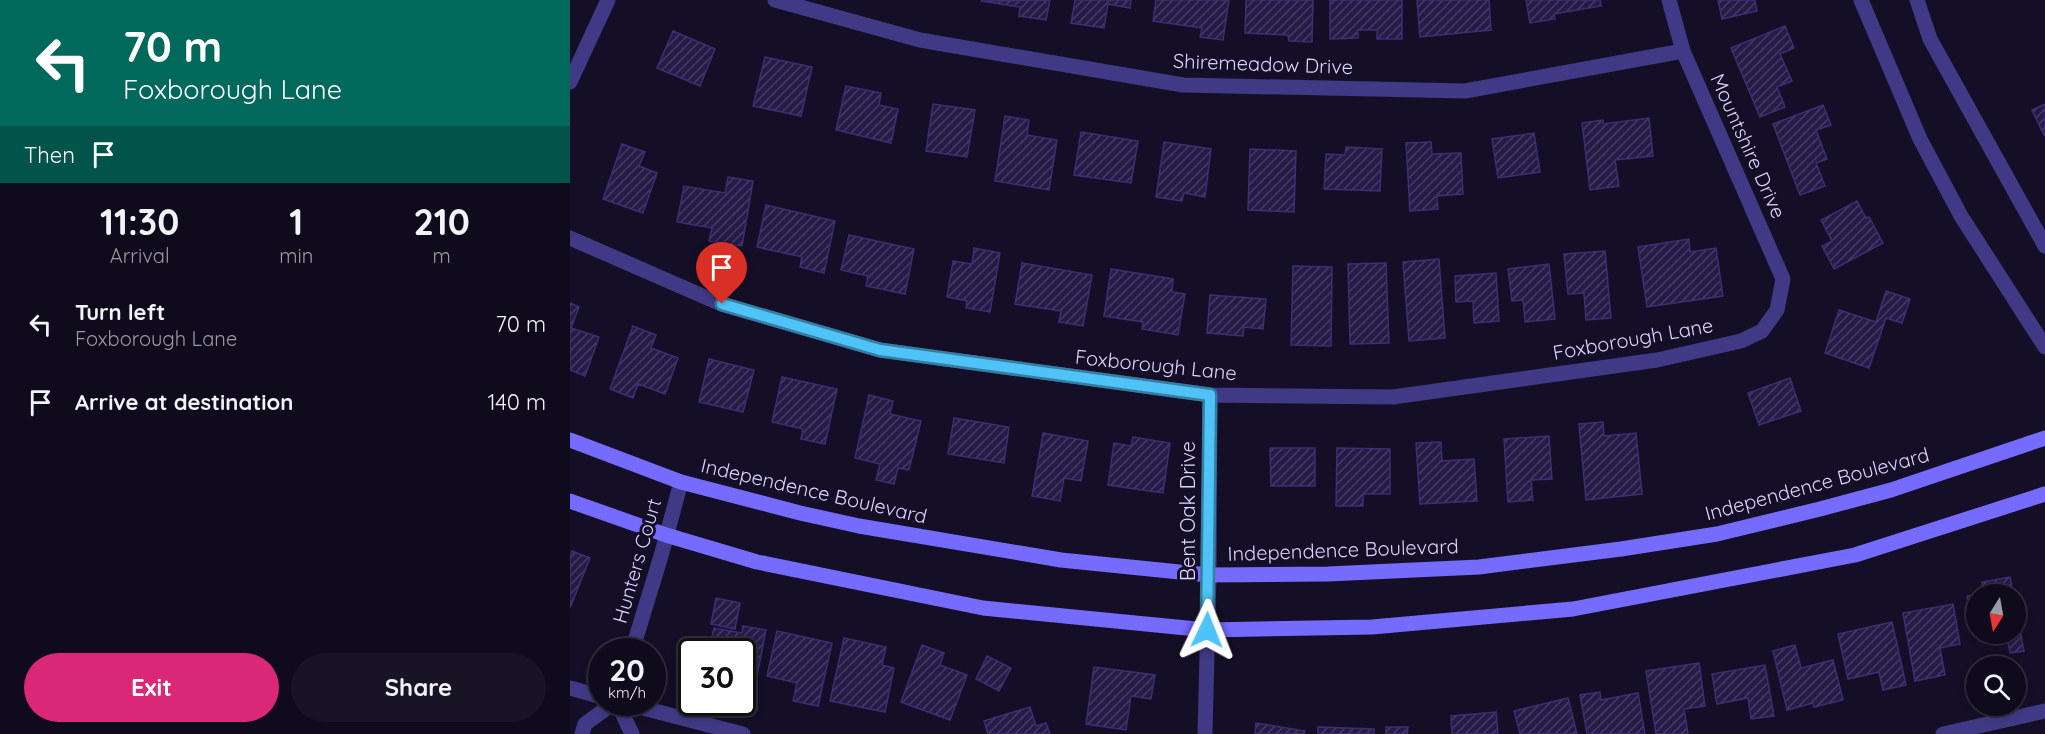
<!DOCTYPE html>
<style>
body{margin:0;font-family:Quicksand,sans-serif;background:#181425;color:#f1f3f6;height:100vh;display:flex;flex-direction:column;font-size:22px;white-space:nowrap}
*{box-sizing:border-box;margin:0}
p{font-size:20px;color:#9b9ba3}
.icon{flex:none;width:33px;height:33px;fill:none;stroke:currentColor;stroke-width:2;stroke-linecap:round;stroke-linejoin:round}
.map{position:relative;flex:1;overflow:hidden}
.panel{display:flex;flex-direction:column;background:#0f0b1c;width:570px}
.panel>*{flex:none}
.hud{background:#00695c;color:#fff;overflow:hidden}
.needle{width:39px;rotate:191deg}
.tools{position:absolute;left:1396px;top:584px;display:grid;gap:12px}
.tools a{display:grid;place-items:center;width:60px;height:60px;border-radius:50%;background:#0f0b1c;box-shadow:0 3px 9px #0003,0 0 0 2px #2f2b3b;font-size:30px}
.speed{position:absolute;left:18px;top:638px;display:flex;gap:12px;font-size:30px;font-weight:700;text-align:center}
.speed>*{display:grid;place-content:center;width:78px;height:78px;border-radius:50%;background:#0f0b1c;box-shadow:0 3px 9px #0003,0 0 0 2px #2f2b3b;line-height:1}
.speed small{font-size:15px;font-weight:400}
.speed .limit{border:3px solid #111;border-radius:9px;background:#fff;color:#111}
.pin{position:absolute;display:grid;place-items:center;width:51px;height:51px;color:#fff;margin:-62px -26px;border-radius:50% 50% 50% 0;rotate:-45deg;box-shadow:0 0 6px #0007}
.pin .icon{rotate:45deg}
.me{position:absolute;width:66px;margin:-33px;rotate:2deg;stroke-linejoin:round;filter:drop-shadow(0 0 4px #0008)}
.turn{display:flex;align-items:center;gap:21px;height:126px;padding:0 24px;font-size:27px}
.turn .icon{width:78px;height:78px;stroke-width:2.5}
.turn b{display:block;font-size:42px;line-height:51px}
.then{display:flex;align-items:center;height:57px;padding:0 24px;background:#0003;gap:12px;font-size:22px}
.eta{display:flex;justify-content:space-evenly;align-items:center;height:102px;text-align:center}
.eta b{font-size:36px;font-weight:800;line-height:42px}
.cta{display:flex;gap:12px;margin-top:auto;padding:12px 24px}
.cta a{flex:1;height:69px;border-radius:36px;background:#db2777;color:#fff;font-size:24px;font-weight:800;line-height:69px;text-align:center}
.cta a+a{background:#181425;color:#f1f3f6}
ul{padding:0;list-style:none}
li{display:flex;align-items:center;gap:18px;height:78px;padding:0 24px}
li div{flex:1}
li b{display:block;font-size:22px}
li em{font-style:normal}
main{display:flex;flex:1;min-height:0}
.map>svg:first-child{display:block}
.building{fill:url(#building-hatch);stroke:#3e2d74;stroke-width:1.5}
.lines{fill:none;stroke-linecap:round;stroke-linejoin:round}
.minor{stroke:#403a86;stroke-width:15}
.tertiary{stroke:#403a86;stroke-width:15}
.secondary{stroke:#766bff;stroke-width:15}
.route-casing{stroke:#337fa1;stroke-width:15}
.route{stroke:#4fc3f7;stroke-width:10}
.labels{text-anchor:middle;stroke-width:6;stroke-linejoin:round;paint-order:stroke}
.street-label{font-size:20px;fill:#dbd4ff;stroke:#140f26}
</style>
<main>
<section class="panel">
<div class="hud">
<div class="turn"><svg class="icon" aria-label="left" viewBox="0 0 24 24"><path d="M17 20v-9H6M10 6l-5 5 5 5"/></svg><div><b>70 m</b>Foxborough Lane</div></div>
<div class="then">Then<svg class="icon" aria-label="arrive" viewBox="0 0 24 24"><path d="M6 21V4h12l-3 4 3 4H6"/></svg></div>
</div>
<div class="eta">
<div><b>11:30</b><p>Arrival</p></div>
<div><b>1</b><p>min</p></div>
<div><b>210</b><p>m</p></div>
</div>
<ul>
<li><svg class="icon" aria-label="left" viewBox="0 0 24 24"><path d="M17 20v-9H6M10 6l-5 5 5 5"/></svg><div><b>Turn left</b><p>Foxborough Lane</p></div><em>70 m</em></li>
<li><svg class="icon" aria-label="arrive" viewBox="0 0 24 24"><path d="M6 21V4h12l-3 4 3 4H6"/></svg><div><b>Arrive at destination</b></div><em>140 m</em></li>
</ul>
<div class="cta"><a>Exit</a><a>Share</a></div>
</section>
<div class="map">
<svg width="1475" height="734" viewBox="0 0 1475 734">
<defs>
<pattern id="building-hatch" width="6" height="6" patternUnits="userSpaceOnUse" patternTransform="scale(1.5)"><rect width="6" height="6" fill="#261b47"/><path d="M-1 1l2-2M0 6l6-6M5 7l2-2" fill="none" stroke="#453b63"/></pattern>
</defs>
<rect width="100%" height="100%" fill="#140f26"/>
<path class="building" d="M480,0L476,20L449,16L450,7L411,1Z
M505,0H561L560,8L538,4L534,28L501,23Z
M586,0H659L653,40L630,37L632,28L583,21Z
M676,0H743L742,42L719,41L718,35L675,33Z
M760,0H832V39H807V30H788V38L760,39Z
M847,0H919L921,30L850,37Z
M956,0H1030L1031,6L984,14L985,19L960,23Z
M1148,0H1185L1187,11L1152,19Z
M1215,26L1224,48L1210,54L1222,81L1207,87L1215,107L1190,117L1161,48Z
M103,31L145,49L130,86L87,68Z
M195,57L242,67L231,116L183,106Z
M276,86L311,93L309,105L328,109L321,143L266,130Z
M363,104L405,110L397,157L356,151Z
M1475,104V135H1474L1462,110Z
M1253,105L1261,125L1246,130L1257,159L1246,163L1255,186L1230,195L1203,124Z
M435,116L459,120L457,135L487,140L479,190L425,181Z
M1079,118L1083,156L1045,160L1049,186L1020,190L1012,123L1033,120V124Z
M511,132L568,141L561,183L504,175Z
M964,133L970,172L928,178L922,139Z
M594,142L641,149L635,197L614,193L612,201L586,197Z
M861,142L862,154L891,153L893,194L867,196L868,209L840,211L836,143Z
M52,144L75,152L69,166L87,173L73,213L33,199Z
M776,147L812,149L810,191L754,189L756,154L775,155Z
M680,149L726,151L724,212L678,210Z
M158,177L183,181L172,246L139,241L142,228L107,222L114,186L155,193Z
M1287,201L1296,218L1299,217L1313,243L1264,269L1252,246L1262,241L1251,220Z
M196,205L265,221L254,273L230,267L232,257L187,247Z
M279,235L344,249L335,294L296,286L298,276L271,270Z
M1119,239L1120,252L1146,248L1153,296L1077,307L1068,247Z
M404,248L430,253L420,312L396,308L397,301L377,297L383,261L402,264Z
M1035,251L1041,318L1016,320L1014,293L998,294L994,254Z
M869,259L875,338L839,341L833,262Z
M452,263L522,275L513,326L489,322L491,311L445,304Z
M816,263L819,343L780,344L778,264Z
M979,264L985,319L955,322L953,300L942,301L938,269Z
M723,266L762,267L761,346L721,345Z
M541,269L603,279L602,292L615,294L608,335L572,329L573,322L534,316Z
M926,273L929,321L904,323L903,301L886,302L885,276Z
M1316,291L1340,299L1332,323L1316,318L1299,368L1255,353L1269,310L1306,322Z
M640,295L696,299L693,329L674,327L673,336L637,333Z
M0,303L9,307L1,328L29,337L15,376L0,370Z
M63,326L86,335L81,348L108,358L95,394L68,384L63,398L40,389Z
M139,359L184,370L173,412L129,402Z
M212,377L267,389L255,444L231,439L233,429L202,422Z
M1220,378L1231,411L1189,425L1178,393Z
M299,395L323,401L320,414L351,421L339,470L328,468L324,484L306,480L310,464L285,458Z
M384,418L439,427L434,463L378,454Z
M1033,422L1034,436L1066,433L1072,494L1016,500L1009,424Z
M473,433L518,441L511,481L494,478L490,501L462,496Z
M979,436L982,479L961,480L963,500L938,502L934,439Z
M563,437L600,443L593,493L538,485L544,443L561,446Z
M871,442L872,461L904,459L907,501L850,504L846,443Z
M700,448H745V486H701Z
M767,448L820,449V494H793V506H766Z
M2,551L20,558L0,608V556Z
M1440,577L1443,594H1407L1414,593L1412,582Z
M1407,594V633H1427L1405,637L1397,596Z
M146,598L170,603L165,629L141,624Z
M1383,604L1390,644L1370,648L1375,675L1345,681L1333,613Z
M1446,609L1454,651L1440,653L1436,633H1446Z
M1322,622L1336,685L1313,690L1309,672L1278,679L1268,634Z
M173,626L196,630L184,691L172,689V651H139L144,628L172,633Z
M207,631L262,643L248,706L223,701L227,683L197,676Z
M274,638L316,647L312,665L324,668L315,712L260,701Z
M352,645L374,653L370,665L397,675L380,720L331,702Z
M1225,645L1231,668L1263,660L1273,700L1244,707L1243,703L1217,710L1203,651Z
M417,656L441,668L429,691L406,679Z
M1129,663L1135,706L1114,709L1118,734H1086L1076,671Z
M1195,665L1204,716L1181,719L1178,698L1147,704L1142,674Z
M524,667L585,675L581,699L561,696L556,730L516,724Z
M1030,692L1031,700L1068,693L1075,734H1017L1010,695Z
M998,698L1007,734H950L944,711Z
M460,707L466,726L476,723L480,734H418L414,721Z
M926,712L928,734H882L881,716Z
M686,723L735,731L734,734H685Z
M748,727L804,729V734H748Z
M816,727H838L837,734H816Z"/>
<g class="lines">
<path class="minor" d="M205,0L350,40L613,85L895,91L1113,51
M0,82L38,0
M0,238L151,304L310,350L640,395L823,397L1087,360L1171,341L1192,331L1207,310L1213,279L1113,51L1099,0
M62,651L91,556L111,482
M0,688L32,697
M47,702L62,734
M50,702L173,734
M12,734L15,724L45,702
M635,734L639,575L640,395
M1373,734L1475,711"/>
<path class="tertiary" d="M1291,0L1350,139L1391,216L1475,347
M1347,0L1360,39L1475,246"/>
<path class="secondary" d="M0,440L111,482L230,513L289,526L491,560L639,575L758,574L909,567L1051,549L1147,534L1250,509L1321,490L1475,438
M0,501L96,535L187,562L413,608L637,630L802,627L1003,609L1285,555L1475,494"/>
</g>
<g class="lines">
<g class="route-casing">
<path id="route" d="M152,304L310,350L640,395L637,630"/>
</g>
<use href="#route" class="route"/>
</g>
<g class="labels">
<g class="street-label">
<text transform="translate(693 64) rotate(2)" y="7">Shiremeadow Drive</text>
<text transform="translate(1178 146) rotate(66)" y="7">Mountshire Drive</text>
<text transform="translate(1063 339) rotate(-10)" y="7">Foxborough Lane</text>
<text transform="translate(586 365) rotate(6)" y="7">Foxborough Lane</text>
<text transform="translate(1247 484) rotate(-15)" y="7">Independence Boulevard</text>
<text transform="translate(244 491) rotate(13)" y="7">Independence Boulevard</text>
<text transform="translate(618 511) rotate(-90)" y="7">Bent Oak Drive</text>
<text transform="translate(773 550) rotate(-2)" y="7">Independence Boulevard</text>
<text transform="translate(67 561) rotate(-74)" y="7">Hunters Court</text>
</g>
</g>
</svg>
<div class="tools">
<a><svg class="needle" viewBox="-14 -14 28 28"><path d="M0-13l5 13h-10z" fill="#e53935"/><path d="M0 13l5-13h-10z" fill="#9b9ba3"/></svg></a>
<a><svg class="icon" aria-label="search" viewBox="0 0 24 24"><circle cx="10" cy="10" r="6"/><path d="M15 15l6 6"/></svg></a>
</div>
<div class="speed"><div>20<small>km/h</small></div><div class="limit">30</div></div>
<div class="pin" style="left:152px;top:304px;background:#d93025"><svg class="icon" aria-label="arrive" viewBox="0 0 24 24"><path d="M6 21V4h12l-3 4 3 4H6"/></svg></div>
<svg class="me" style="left:637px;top:630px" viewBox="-20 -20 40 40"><path d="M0-17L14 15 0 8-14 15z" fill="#4fc3f7" stroke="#fff" stroke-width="4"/></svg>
</div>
</main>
